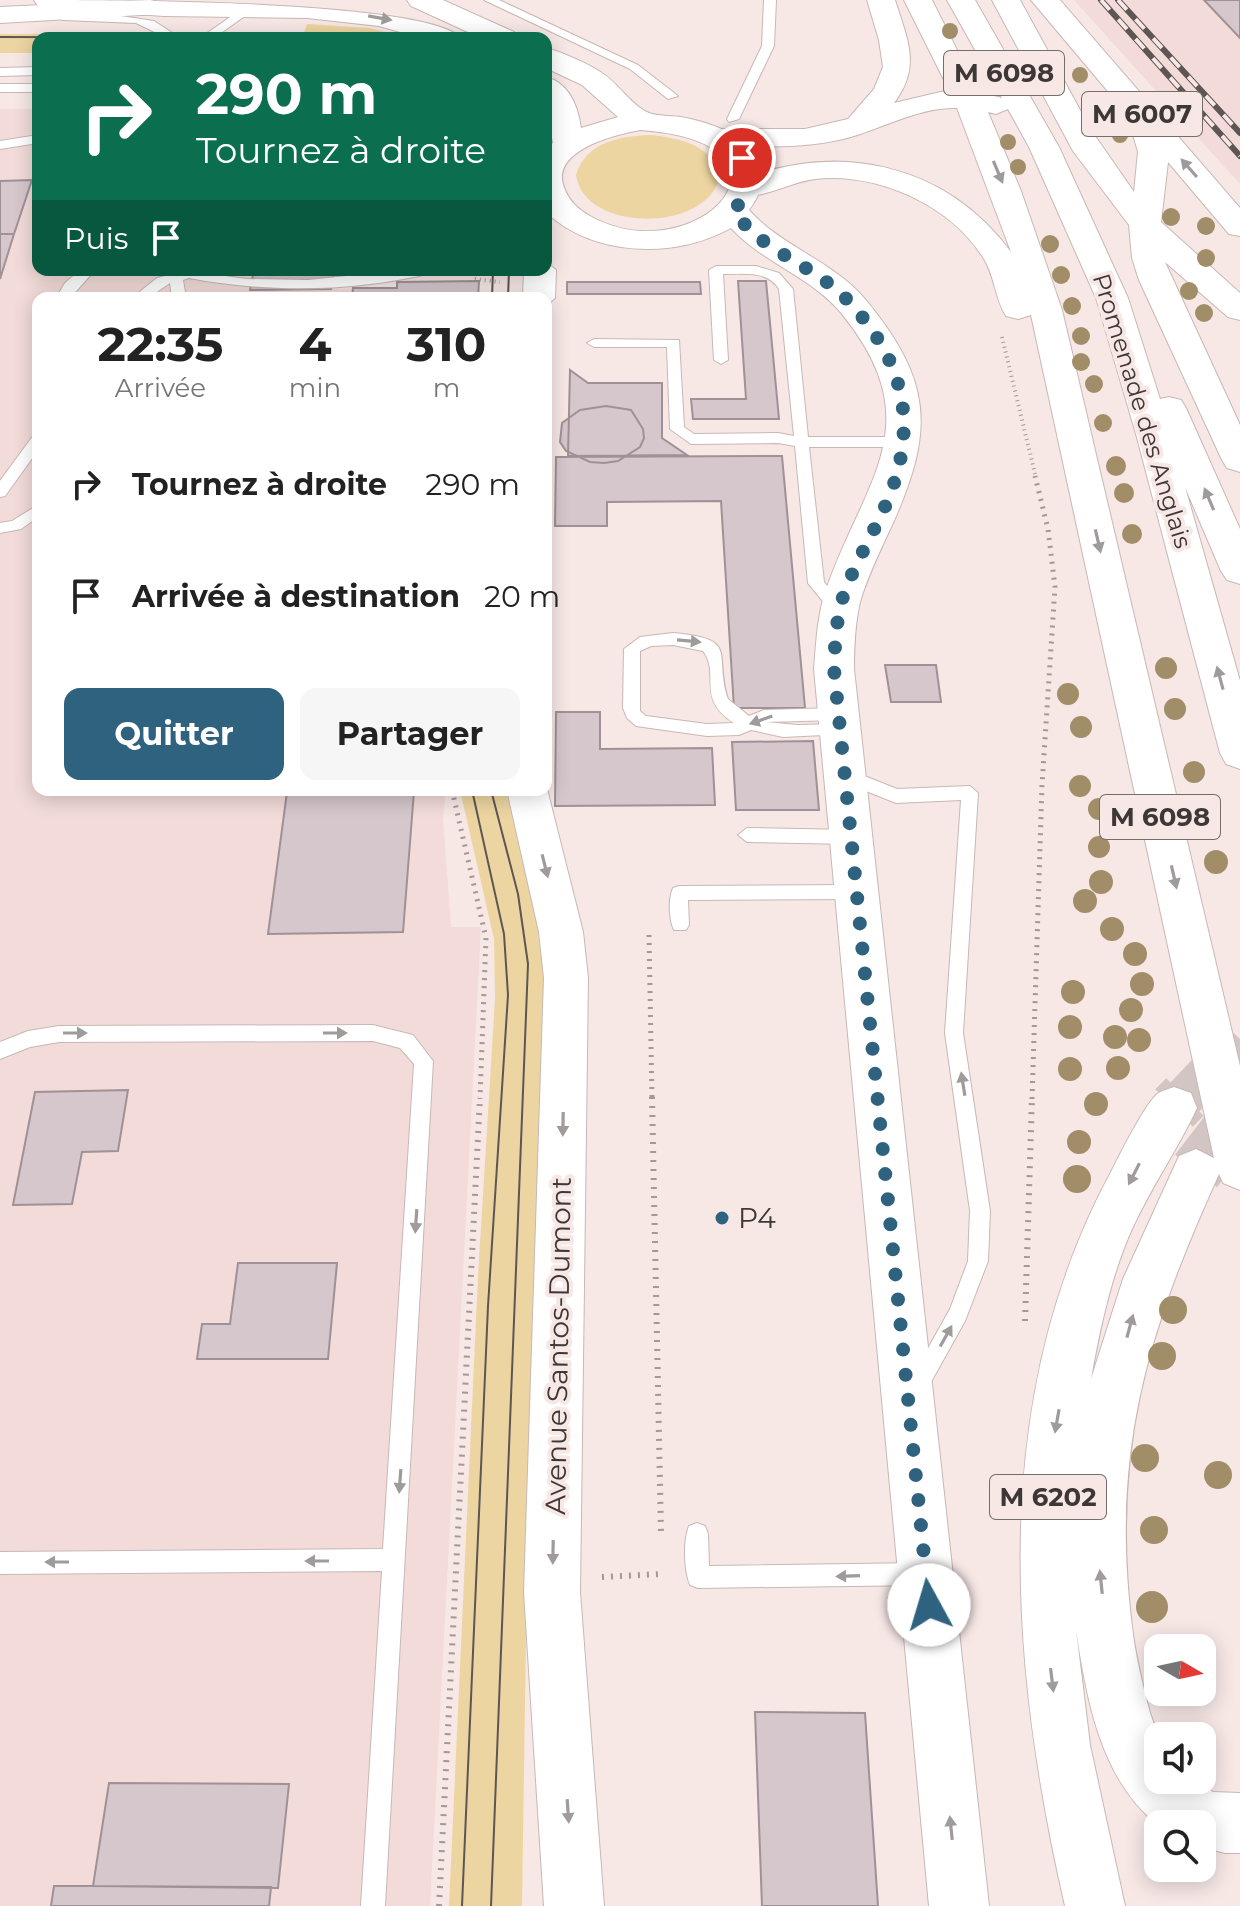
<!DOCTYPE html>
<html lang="fr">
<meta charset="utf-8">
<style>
body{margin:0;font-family:Montserrat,sans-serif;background:#f6f6f6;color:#222;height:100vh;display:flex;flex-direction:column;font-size:30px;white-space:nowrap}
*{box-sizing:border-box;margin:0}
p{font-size:26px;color:#767676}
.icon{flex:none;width:44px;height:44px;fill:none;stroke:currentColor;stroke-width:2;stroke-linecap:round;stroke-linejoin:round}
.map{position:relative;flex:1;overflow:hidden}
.sheet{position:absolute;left:32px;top:292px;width:520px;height:504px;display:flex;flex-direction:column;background:#fff;border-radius:16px;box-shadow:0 4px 20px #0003}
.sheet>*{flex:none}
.banner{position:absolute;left:32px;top:32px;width:520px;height:244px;border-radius:16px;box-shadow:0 4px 20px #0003;background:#0b6e4f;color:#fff;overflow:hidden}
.needle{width:52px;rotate:99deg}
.tools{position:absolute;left:1144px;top:1634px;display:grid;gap:16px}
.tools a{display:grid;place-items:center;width:72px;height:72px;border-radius:16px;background:#fff;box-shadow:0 4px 20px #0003;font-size:40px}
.pin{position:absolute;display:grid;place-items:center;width:68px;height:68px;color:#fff;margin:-34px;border:4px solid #fff;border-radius:50%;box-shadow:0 2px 8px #0007}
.me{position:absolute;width:88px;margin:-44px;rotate:354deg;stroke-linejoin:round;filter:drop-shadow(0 0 6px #0008)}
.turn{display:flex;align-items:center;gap:28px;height:168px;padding:0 32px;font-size:36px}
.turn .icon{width:104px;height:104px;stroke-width:2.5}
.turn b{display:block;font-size:56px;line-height:68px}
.then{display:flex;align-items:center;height:76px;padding:0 32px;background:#0003;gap:16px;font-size:30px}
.eta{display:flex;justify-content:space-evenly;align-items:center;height:136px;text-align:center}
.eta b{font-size:48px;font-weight:700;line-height:56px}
.cta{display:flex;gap:16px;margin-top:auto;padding:16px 32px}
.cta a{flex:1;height:92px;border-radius:16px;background:#2f627f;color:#fff;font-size:32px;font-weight:700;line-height:92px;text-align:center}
.cta a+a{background:#f6f6f6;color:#222}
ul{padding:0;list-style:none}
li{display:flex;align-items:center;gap:24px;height:112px;padding:0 32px}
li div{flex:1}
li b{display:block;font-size:30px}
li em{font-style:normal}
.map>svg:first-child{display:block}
.built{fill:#f2dbd8}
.green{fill:#edd5a1}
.building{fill:#d5c7cc;stroke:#9f9196;stroke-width:2}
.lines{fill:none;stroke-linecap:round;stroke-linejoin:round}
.primary-tunnel-far1{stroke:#d2c5c3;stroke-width:41;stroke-dasharray:41 20;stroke-linecap:butt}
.primary-tunnel{stroke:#d2c5c3;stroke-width:53;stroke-dasharray:53 27;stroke-linecap:butt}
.service-casing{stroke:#c7b8b6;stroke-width:2}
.tertiary-casing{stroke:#c7b8b6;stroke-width:2}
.secondary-casing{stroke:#c7b8b6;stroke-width:2}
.primary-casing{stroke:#c7b8b6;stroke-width:2}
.path-far2{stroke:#a39896;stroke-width:4;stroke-dasharray:1 4;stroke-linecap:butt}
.path-far1{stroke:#a39896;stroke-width:5;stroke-dasharray:2 6;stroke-linecap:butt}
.path{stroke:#a39896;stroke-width:6;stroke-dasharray:2 7;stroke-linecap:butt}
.service{fill:#fff;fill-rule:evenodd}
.tertiary{fill:#fff;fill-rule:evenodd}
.secondary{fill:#fff;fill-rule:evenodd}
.primary{fill:#fff;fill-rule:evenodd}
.tram{stroke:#5e5655;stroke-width:2}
.rail-casing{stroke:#5e5655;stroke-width:6}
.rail{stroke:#f7e8e6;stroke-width:4;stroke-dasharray:13;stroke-linecap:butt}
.tree{fill:#a18d68}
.oneway{fill:#9e9b9a}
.route{stroke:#2f627f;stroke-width:14;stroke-dasharray:0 25.2}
.poi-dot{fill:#2f627f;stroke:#f7e8e6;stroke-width:3}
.labels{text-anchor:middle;stroke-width:8;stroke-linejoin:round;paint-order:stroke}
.far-street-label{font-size:24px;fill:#3d3736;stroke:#f7e8e6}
.shield{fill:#f7e8e6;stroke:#756c6b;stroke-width:2}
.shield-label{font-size:26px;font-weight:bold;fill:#3d3736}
.poi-label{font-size:28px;fill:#3d3736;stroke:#f7e8e6;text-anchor:start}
.street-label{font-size:28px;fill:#3d3736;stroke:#f7e8e6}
</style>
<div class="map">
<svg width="1240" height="1906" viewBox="0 0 1240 1906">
<rect width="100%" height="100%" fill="#f7e8e6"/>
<path class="built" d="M1074,0H1240V184Z
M0,109H38V270H334L332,289L396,288L397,282L479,281L478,298H38V790H446L443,818L451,927H481L430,1906H0Z"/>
<path class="green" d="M307,24L369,28L410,38H223L230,33H304Z
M0,34H146L154,38H38V53H0Z
M650,135C680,138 716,145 719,180C702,233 584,232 576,175C586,142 620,136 650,135Z
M460,790H506L536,917L544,980L527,1568L522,1906H449L478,1276L495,999L494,939Z"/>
<path class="building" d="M1204,0H1240V38Z
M32,180L14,234H0V181Z
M0,234H14L0,279Z
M254,270H334L331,289L250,290Z
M479,281L478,298H352L353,288H397V282Z
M738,281H766L779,419H693L691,399H746Z
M567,282H700L701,294H567Z
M570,370L588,383H662V438L687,455L568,456Z
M606,406L631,410L643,429L644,438L640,447L618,461L604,463L590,462L566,451L560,442L562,423L580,410Z
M782,456L805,708H734L721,501L607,502V526H555L556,457Z
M885,665H936L941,702H891Z
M556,712H600V749L712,748L715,805L555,806Z
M813,741L819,810H736L732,742Z
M414,791L403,932L268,934L287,792Z
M128,1090L118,1151L82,1152L72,1204L13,1205L35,1092Z
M238,1263H337L328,1359H197L202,1324H230Z
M755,1712L865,1713L878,1906H762Z
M109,1783L289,1784L278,1888L93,1886Z
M54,1886H93L271,1887L269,1906H51Z"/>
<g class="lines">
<path class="primary-tunnel-far1" d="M1183,1099L1240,1039"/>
<path class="primary-tunnel" d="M1174,1108L1185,1097
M1196,1171L1240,1114"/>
<g class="service-casing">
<path id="service" d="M484,0H499L638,65L678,96L668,99L630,69Z
M764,0H776L774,46L739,119L729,122L727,119L762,46Z
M246,6L256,8L214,38H200Z
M107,14L154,21L180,38H167L136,23L63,20L57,17L63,14Z
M38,67V75L0,76V68Z
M0,84H38V92H0Z
M38,135V143L0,149V141Z
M756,266L779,273L793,289L808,437H904L911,442L904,447H809L824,582L848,611L840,617L834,615L808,583L795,446L778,443L691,444L670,429L667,347H594L587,343L594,339L679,340L684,427L694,434L778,433L794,436L779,289C767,270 743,274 723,274L728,360L721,364L714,360L709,270L716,266Z
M80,270H95L70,298H56L65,283Z
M159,270H174L177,273L202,270L203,273L247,279L308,280L404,270H434L432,273C352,292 269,293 189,278L183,280L186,298H172L170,283L148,298H132L157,278L165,276Z
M38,434V450L5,496L0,497V481L33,436Z
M38,505V517L21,529L0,533V523L12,521Z
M673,633C741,639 713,653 728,699L749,716L764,710L838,708L846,714L838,720L766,722L797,725L839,724L845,726L847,730L845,734L783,737L751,730L739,735L707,736L636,726L627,718L623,708L624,649L640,637ZM673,645L703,651C721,675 695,698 734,723L707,724L646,716L640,711V651L651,646Z
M847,769L897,789L970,786L978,793L963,1033L990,1211L988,1261L965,1321L926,1391L919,1394L912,1391L908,1384L950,1309L968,1261L970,1211L945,1033L961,800L896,803L841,781L839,776L841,771Z
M747,828L850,830L859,837L850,844L747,842L738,835Z
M855,885L861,887L864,892L861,897L855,899L688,900L689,925L686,930H674C669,920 668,899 673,888L679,886Z
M373,1025L413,1035L433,1061L385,1906H361L382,1571L0,1574V1552L383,1549L414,1064L400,1048L373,1041L59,1042L30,1047L0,1059V1042L28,1031L59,1026Z
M697,1523L705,1526L708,1534L709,1566L923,1563L931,1566L934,1574L931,1582L923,1585L698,1588L690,1585C684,1570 683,1541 689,1526Z"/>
</g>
<g class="tertiary-casing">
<path id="tertiary" d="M150,0L159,2L163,8L159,14L0,23V7Z"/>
</g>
<g class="secondary-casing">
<path id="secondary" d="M34,0C102,0 427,0 461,38H421L379,26L307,18L164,16L48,8L38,6Z
M407,0H443L514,32L518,38H481L411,6Z
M546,48C564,53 587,63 602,73C618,83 632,106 649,113C660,117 674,115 686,118C732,127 789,157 749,210C782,247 833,261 865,299C932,380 935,429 893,523C881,549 868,575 860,602C855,624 854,647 854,669L989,1906H929L814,669C816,645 817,620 824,596C860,484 934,428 842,314C812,277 763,263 731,228C676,259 594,257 547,213L546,149L553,143L546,104V77C569,83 578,106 581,128L618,117L582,85L546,68ZM640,130C820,143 696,275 590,216C579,210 570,202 565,190C547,151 614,135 640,130Z
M546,262L556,270L555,298L546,306V298H523L524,270H546Z
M546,785L583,932L588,978L580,1592L604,1906H544L524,1592L544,978L539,932L507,790H546Z"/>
</g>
<g class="primary-casing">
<path id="primary" d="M867,0H895C907,39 922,66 894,103L949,90L904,0H932L978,92L1002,98L947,0H975L1059,147L1128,298L1160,399L1169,397L1181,400L1186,408L1240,529V584L1227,580L1221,571L1185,487L1240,681V769L1226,764L1220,753L1136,434L1096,298L1029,147L1008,109L996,114L988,112L1021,191L1062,310L1240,1066V1190L1223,1183L1219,1174C1148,1330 1110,1451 1132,1626C1135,1654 1142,1682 1149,1709C1151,1718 1157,1729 1158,1737C1160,1751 1158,1766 1158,1780H1196L1213,1792L1240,1793V1853H1225L1202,1847V1824L1158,1825C1100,1779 1087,1699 1076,1630L1090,1745L1125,1906H1065C1009,1663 988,1399 1111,1172C1120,1154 1144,1106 1157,1094C1161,1091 1169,1089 1174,1087L1191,1093L1197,1108C1178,1149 1151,1187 1132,1229C1111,1276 1100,1328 1091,1379L1123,1279L1179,1156L1196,1149L1214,1158L1031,315L1018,319L1006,316C995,299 995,277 984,259C951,205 877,172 815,179C790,182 761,200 738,195L734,188L738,181C839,141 945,163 1011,252L957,108C917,107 880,130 843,139C801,149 761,146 719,147L708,144L704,138L708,132L719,129H805L848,119L874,89L883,67L879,40Z
M992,0H1020L1091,130L1134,192L1138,152L1127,114L1031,0H1060L1240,208V236L1229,234L1168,162L1161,222L1240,293V320L1228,317L1165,262L1240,425V472L1227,468L1222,460L1139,280L1132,258L1129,225L1073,151Z"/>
</g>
<path class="path-far2" d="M476,270L474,279L500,282
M1002,337L1036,478"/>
<path class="path-far1" d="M452,790L486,938L480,1099
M649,935L652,1099
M1032,1099L1042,785L1055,587L1048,529L1035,476"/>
<path class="path" d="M652,1097L661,1533
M1025,1321L1032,1097
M602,1577L661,1574
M439,1906L480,1097"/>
<use href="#service" class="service"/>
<use href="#tertiary" class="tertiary"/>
<use href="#secondary" class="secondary"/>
<use href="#primary" class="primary"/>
<path class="tram" d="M0,37L324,38
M492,298L493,270
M508,298L509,270
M491,790L518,894L528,964L491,1906
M462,1906L488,1306L508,995L504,934L472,790"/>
<g class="rail-casing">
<path id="rail" d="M1101,0L1240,156
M1118,0L1240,133"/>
</g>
<use href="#rail" class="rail"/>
</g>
<g class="tree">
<circle cx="950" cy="31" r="8"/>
<circle cx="1080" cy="75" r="8"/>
<circle cx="1120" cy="135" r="8"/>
<circle cx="1008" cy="142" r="8"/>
<circle cx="1018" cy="167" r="8"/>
<circle cx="1171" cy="217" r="9"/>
<circle cx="1206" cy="226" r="9"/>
<circle cx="1050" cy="244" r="9"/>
<circle cx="1206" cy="258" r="9"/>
<circle cx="1061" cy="275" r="9"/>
<circle cx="1189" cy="291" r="9"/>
<circle cx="1072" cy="306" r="9"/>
<circle cx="1204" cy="313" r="9"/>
<circle cx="1081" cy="336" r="9"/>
<circle cx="1081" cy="362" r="9"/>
<circle cx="1094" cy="384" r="9"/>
<circle cx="1103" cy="423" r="9"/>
<circle cx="1116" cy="466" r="10"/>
<circle cx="1124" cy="493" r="10"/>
<circle cx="1132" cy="534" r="10"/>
<circle cx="1166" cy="668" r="11"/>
<circle cx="1068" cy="694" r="11"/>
<circle cx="1175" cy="709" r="11"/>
<circle cx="1081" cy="727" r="11"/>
<circle cx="1194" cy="772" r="11"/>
<circle cx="1080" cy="786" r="11"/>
<circle cx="1099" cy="809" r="11"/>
<circle cx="1199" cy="811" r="11"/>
<circle cx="1099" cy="847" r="11"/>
<circle cx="1216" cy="862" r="12"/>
<circle cx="1101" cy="882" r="12"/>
<circle cx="1085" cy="901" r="12"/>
<circle cx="1112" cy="929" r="12"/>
<circle cx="1135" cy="954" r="12"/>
<circle cx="1142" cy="984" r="12"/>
<circle cx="1073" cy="992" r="12"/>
<circle cx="1131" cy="1010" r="12"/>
<circle cx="1070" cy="1027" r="12"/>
<circle cx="1115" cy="1037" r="12"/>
<circle cx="1139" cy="1040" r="12"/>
<circle cx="1118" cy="1068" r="12"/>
<circle cx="1070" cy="1069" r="12"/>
<circle cx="1096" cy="1104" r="12"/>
<circle cx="1079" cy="1142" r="12"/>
<circle cx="1077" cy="1179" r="14"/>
<circle cx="1173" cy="1310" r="14"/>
<circle cx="1162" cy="1356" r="14"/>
<circle cx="1145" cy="1458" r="14"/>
<circle cx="1218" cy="1475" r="14"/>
<circle cx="1154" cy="1530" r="14"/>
<circle cx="1152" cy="1607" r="16"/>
</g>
<defs><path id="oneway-solid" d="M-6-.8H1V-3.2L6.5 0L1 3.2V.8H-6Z" transform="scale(2)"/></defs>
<g class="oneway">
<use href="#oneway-solid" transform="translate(380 18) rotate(10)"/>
<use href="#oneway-solid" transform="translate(1189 168) rotate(-131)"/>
<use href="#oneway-solid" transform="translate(998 172) rotate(67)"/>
<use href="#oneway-solid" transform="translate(1209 499) rotate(-113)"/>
<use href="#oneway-solid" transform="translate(1098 541) rotate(77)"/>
<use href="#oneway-solid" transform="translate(689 641) rotate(5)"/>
<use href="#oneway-solid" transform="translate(1220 678) rotate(-105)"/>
<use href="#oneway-solid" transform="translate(761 720) rotate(161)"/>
<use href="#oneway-solid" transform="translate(545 866) rotate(76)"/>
<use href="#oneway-solid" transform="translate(1174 877) rotate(77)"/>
<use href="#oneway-solid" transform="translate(75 1033)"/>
<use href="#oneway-solid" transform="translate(335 1033)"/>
<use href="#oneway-solid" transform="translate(963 1084) rotate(-99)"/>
<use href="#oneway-solid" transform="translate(563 1124) rotate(91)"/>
<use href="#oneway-solid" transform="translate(1134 1174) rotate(117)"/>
<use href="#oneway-solid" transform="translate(416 1221) rotate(94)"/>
<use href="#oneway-solid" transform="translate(1130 1326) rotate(-75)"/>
<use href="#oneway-solid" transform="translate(946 1336) rotate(-61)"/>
<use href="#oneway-solid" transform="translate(1057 1421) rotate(100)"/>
<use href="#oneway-solid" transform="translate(400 1481) rotate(94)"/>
<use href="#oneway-solid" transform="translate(553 1552) rotate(91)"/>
<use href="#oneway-solid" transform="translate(317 1561) rotate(180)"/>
<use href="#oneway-solid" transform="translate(57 1562) rotate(180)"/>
<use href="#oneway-solid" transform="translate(848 1576) rotate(178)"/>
<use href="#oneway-solid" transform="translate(1101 1582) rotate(-96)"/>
<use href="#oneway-solid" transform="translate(1052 1680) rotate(83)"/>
<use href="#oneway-solid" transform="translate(568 1811) rotate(86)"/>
<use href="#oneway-solid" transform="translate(951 1828) rotate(-96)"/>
</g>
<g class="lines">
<path class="route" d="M742,158C751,181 750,192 733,211C741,220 749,230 758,237C789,261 826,275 852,305C906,365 918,428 887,502C874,532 857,560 845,591C836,616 835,643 834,669L929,1605"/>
</g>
<circle class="poi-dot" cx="722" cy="1218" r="8"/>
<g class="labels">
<g class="far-street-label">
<text transform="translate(1142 411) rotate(73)" y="8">Promenade des Anglais</text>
</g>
<g class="shield">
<rect x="944" y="51" width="120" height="44" rx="6"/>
<rect x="1082" y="92" width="120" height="44" rx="6"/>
<rect x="1100" y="795" width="120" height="44" rx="6"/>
<rect x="990" y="1475" width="116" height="44" rx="6"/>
</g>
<g class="shield-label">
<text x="1004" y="82">M 6098</text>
<text x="1142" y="123">M 6007</text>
<text x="1160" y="826">M 6098</text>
<text x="1048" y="1506">M 6202</text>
</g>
<g class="poi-label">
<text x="738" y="1228">P4</text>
</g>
<g class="street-label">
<text transform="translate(558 1346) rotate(-89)" y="10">Avenue Santos-Dumont</text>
</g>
</g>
</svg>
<div class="tools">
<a><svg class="needle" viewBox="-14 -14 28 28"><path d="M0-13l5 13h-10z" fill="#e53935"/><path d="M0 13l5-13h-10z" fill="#767676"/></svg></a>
<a><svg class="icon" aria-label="sound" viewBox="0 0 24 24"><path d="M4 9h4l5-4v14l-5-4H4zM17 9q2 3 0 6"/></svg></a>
<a><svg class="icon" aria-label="search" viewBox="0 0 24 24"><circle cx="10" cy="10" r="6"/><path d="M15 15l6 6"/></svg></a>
</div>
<div class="pin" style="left:742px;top:158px;background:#d93025"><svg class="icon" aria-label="arrive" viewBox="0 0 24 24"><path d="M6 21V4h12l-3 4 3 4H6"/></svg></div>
<svg class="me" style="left:929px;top:1605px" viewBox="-20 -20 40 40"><circle r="19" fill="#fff"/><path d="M0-13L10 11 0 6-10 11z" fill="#2f627f"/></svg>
<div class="banner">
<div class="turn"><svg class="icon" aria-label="right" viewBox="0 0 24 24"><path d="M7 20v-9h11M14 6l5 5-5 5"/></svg><div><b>290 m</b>Tournez à droite</div></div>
<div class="then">Puis<svg class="icon" aria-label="arrive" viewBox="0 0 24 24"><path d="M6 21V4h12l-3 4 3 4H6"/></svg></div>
</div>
<section class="sheet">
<div class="eta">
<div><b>22:35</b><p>Arrivée</p></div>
<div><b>4</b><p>min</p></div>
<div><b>310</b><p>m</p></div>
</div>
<ul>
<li><svg class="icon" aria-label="right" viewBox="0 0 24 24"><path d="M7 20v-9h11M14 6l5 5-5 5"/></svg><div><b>Tournez à droite</b></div><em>290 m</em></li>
<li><svg class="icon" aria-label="arrive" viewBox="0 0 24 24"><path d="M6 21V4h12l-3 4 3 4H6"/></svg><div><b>Arrivée à destination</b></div><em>20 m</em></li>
</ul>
<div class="cta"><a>Quitter</a><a>Partager</a></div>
</section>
</div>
